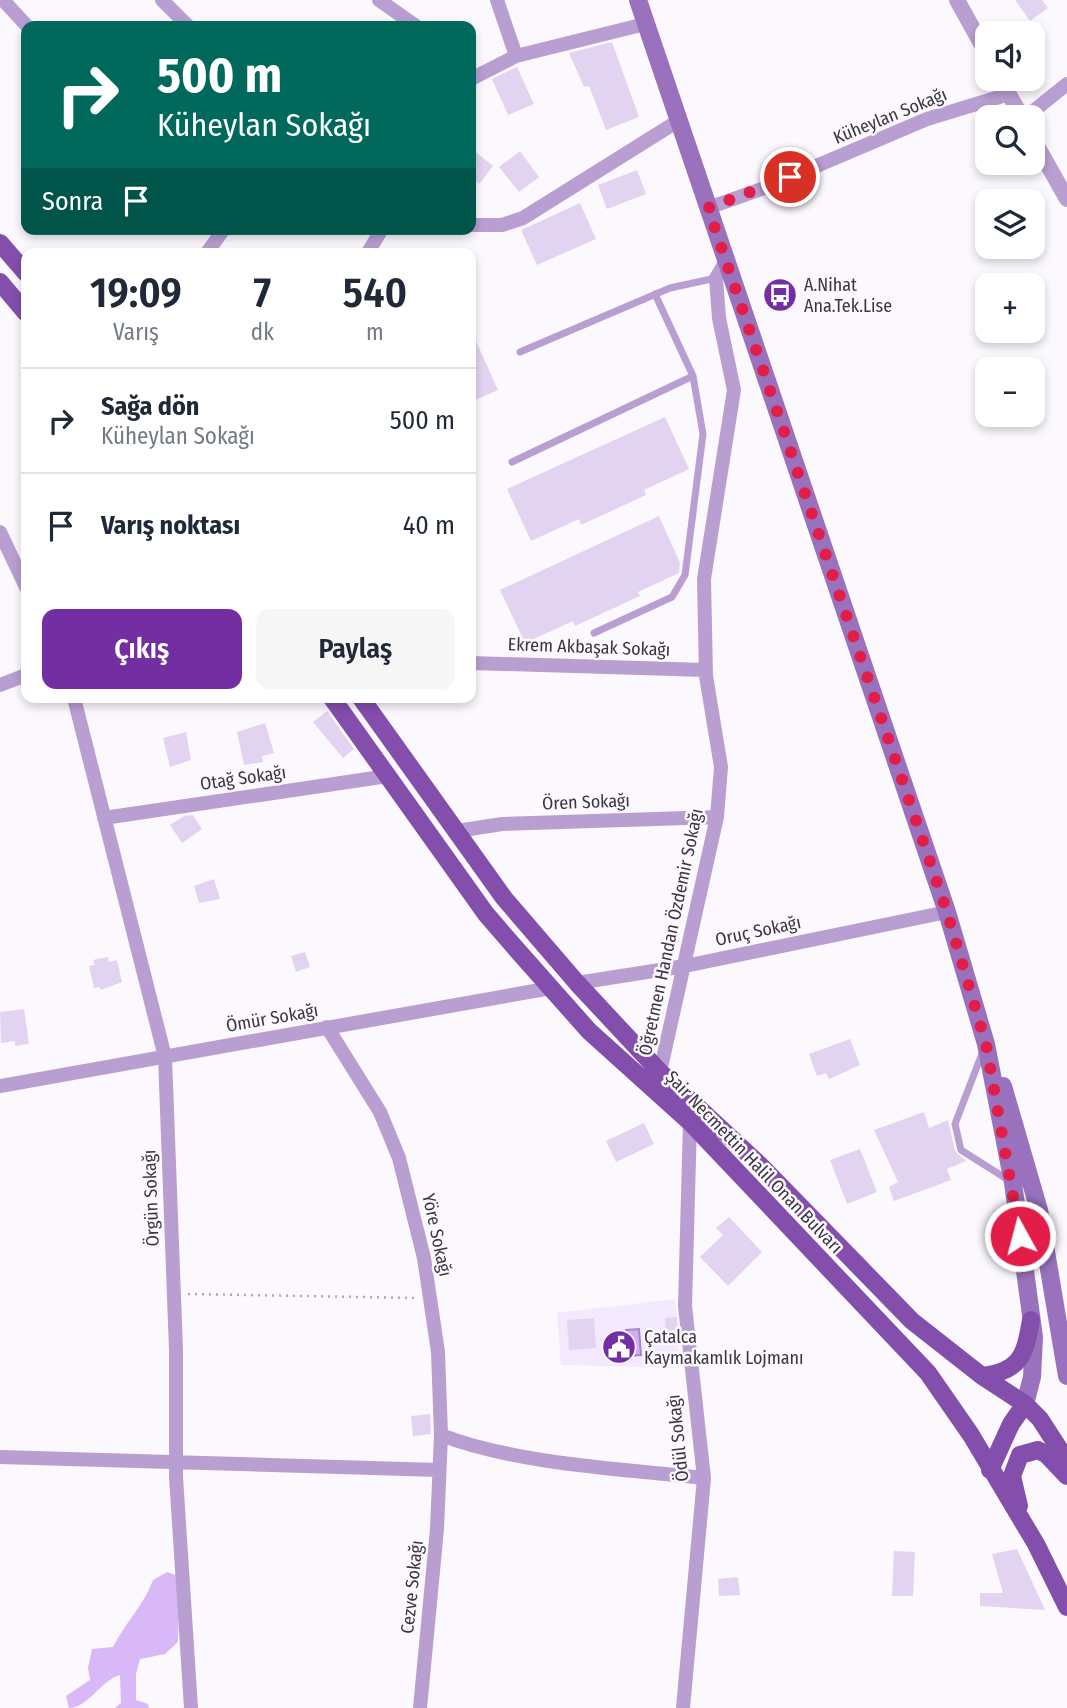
<!DOCTYPE html>
<html lang="tr">
<meta charset="utf-8">
<style>
body{margin:0;font-family:"Fira Sans Condensed",sans-serif;background:#f6f6f7;color:#1f2937;height:100vh;display:flex;flex-direction:column;font-size:26px;white-space:nowrap}
*{box-sizing:border-box;margin:0}
p{font-size:23px;color:#747a83}
.icon{flex:none;width:38px;height:38px;fill:none;stroke:currentColor;stroke-width:2;stroke-linecap:round;stroke-linejoin:round}
.map{position:relative;flex:1;overflow:hidden}
.details{position:absolute;left:21px;top:248px;width:455px;height:455px;display:flex;flex-direction:column;background:#fff;border-radius:14px;box-shadow:0 4px 10px #0003}
.details>*{flex:none}
.hud{position:absolute;left:21px;top:21px;width:455px;height:214px;border-radius:14px;box-shadow:0 4px 10px #0003;background:#00695c;color:#fff;overflow:hidden}
.buttons{position:absolute;left:975px;top:21px;display:grid;gap:14px}
.buttons a{display:grid;place-items:center;width:70px;height:70px;border-radius:14px;background:#fff;box-shadow:0 4px 10px #0003;font-size:35px}
.pin{position:absolute;display:grid;place-items:center;width:60px;height:60px;color:#fff;margin:-30px;border:4px solid #fff;border-radius:50%;box-shadow:0 2px 7px #0007}
.me{position:absolute;width:77px;margin:-38px;rotate:353deg;stroke-linejoin:round;filter:drop-shadow(0 0 5px #0008)}
.turn{display:flex;align-items:center;gap:24px;height:147px;padding:0 21px;font-size:32px}
.turn .icon{width:91px;height:91px;stroke-width:2.5}
.turn b{display:block;font-size:49px;line-height:60px}
.then{display:flex;align-items:center;height:66px;padding:0 21px;background:#0003;gap:14px;font-size:26px}
.eta{display:flex;justify-content:space-evenly;align-items:center;height:119px;text-align:center}
.eta b{font-size:42px;font-weight:600;line-height:49px}
.action{display:flex;gap:14px;margin-top:auto;padding:14px 21px}
.action a{flex:1;height:80px;border-radius:14px;background:#732ea2;color:#fff;font-size:28px;font-weight:600;line-height:80px;text-align:center}
.action a+a{background:#f6f6f7;color:#1f2937}
ul{padding:0;list-style:none}
li{display:flex;align-items:center;gap:21px;height:105px;padding:0 21px;border-top:2px solid #e0e1e3}
li div{flex:1}
li b{display:block;font-size:26px}
li em{font-style:normal}
.map>svg:first-child{display:block}
.built{fill:#f3e9fe}
.forest{fill:#d9b8f7}
.water{fill:#d4abf9;stroke:#a688c2;stroke-width:2}
.building{fill:#e2d4f0}
.lines{fill:none;stroke-linecap:round;stroke-linejoin:round}
.path{stroke:#ada9b1;stroke-width:2.5;stroke-dasharray:2 5;stroke-linecap:butt}
.service{stroke:#b99ed2;stroke-width:7}
.minor{stroke:#b99ed2;stroke-width:14}
.tertiary{stroke:#b99ed2;stroke-width:16}
.secondary{stroke:#9971bd;stroke-width:18}
.primary{stroke:#834eac;stroke-width:18}
.route{stroke:#e11d48;stroke-width:12;stroke-dasharray:0 21.6}
.labels{text-anchor:middle;stroke-width:5;stroke-linejoin:round;paint-order:stroke}
.street-label{font-size:18px;fill:#3b3641;stroke:#fbf8fe}
.poi-label{font-size:18px;fill:#3b3641;stroke:#fbf8fe;text-anchor:start}
</style>
<div class="map">
<svg width="1067" height="1708" viewBox="0 0 1067 1708">
<rect width="100%" height="100%" fill="#fbf8fe"/>
<path class="built" d="M675,1299L680,1368L561,1365L557,1313Z"/>
<path class="forest" d="M167,1572L179,1576L178,1642L165,1654L140,1659L136,1674V1700L148,1704L149,1708H115L121,1703L120,1675C101,1680 88,1708 69,1708L66,1696L90,1680L88,1668L92,1649L113,1647C125,1623 144,1605 153,1580Z"/>
<path class="water" d="M639,1329L641,1355L628,1356L626,1330Z"/>
<path class="building" d="M1015,0H1042L1048,8L1030,21Z
M612,42L639,117L606,130L589,86L584,87L569,53Z
M517,67L534,104L508,115L492,79Z
M471,148L493,166L479,184L471,177Z
M520,151L539,177L519,192L499,167Z
M637,170L646,194L607,209L598,185Z
M580,203L596,239L537,265L521,230Z
M471,330L498,390L471,402Z
M665,417L689,469L644,490L646,495L581,525L579,519L531,541L507,489Z
M659,516L680,563L679,573L638,592L640,596L575,626L573,621L525,643L500,590Z
M327,711L354,749L343,758L313,722Z
M265,723L274,753L262,756L263,762L244,765L237,732Z
M186,732L191,760L170,767L163,738Z
M193,815L202,829L182,843L170,825L184,816Z
M214,879L220,899L199,903L194,886Z
M305,952L310,967L296,972L291,956Z
M108,957L109,962L117,960L122,982L101,990L100,987L94,988L89,966L95,965L93,960Z
M24,1009L29,1044L15,1046V1041L1,1043L0,1012Z
M850,1039L860,1065L829,1079L826,1073L817,1076L809,1054Z
M924,1112L929,1128L948,1120L955,1151L966,1161L947,1169L951,1180L894,1201L889,1187L898,1182L874,1130Z
M644,1123L654,1144L616,1162L606,1141Z
M860,1149L877,1192L847,1204L830,1160Z
M729,1217L762,1252L728,1286L700,1257L723,1235L716,1228Z
M677,1317L678,1330L666,1331L665,1318Z
M594,1318L596,1348L569,1350L567,1320Z
M430,1414L431,1434L413,1436L411,1416Z
M1017,1549L1045,1610L980,1606V1593H1003L992,1554Z
M894,1551L915,1552L913,1596H892Z
M738,1577L740,1595L719,1596L718,1579Z"/>
<g class="lines">
<path class="path" d="M188,1294L416,1298"/>
<path class="service" d="M520,352L670,288L716,278
M512,462L693,376
M594,633L672,597L685,575L703,434L693,376L655,294
M983,1051L955,1124L961,1150L1010,1181"/>
<path class="minor" d="M3,0L27,26
M162,0L188,26
M379,0L416,26
M497,0L516,56
M471,79L516,56L645,24
M1026,117L1067,84
M708,208L767,187L927,119L1009,94
M471,225H502L523,218L678,121
M206,254L224,229
M367,254L382,229
M0,532L26,587
M471,663L706,670
M0,685L26,675
M74,698L165,1057L176,1350V1477L191,1708
M104,818L388,776
M457,831L502,824L717,817
M577,983L685,966L947,912
M327,1027L380,1112L399,1158L424,1258L438,1352L441,1435L437,1529L420,1708
M660,1072L717,817L721,767L706,676L704,579L734,390L719,318L716,278L726,261
M0,1086L551,988
M441,1435C516,1464 623,1469 704,1478
M0,1457L439,1470
M683,1708L704,1478L685,1306L690,1122"/>
<path class="tertiary" d="M957,0L987,54
M1000,79L1022,117
M1032,137L1067,199"/>
<path class="secondary" d="M638,0L947,912L986,1044L1013,1183L1034,1337L1032,1377L1025,1404
M1003,1086L1039,1210L1067,1376"/>
<path class="primary" d="M0,243L26,273
M0,282L26,313
M332,698L486,914L518,951L589,1031L690,1122L928,1373L971,1435L1036,1544L1067,1607
M361,698L504,898L577,983L660,1072L761,1166L912,1321L982,1376L1025,1404L1040,1419L1067,1461
M982,1376C1021,1371 1025,1355 1031,1320
M990,1470L1011,1424L1025,1404
M1019,1506L1012,1476L1020,1455L1038,1450L1047,1455L1067,1476"/>
</g>
<g class="lines">
<path class="route" d="M790,177L708,208L947,912L986,1044L1020,1236"/>
</g>
<defs>
<g id="bus-disc" transform="scale(1.75)"><circle r="9.5" fill="#732ea2" stroke="#fbf8fe"/><path d="M-5-6H5V4H4V6H2V4H-2V6H-4V4H-5ZM-3.5-4V0h7V-4ZM-3.5 1.2v1.5H-2V1.2ZM2 1.2v1.5H3.5V1.2Z" fill="#fff"/></g>
<g id="civic-disc" transform="scale(1.75)"><circle r="9.5" fill="#732ea2" stroke="#fbf8fe"/><path d="M-.6-6.5H3V-4.5H.6V-3L4-1V1h2V6H-6V1h2V-1L-.6-3ZM-1.2 2.5V6h2.4V2.5Z" fill="#fff"/></g>
</defs>
<g fill-rule="evenodd">
<use href="#bus-disc" x="780" y="295"/>
<use href="#civic-disc" x="619" y="1347"/>
</g>
<g class="labels">
<g class="street-label">
<text transform="translate(890 116) rotate(-22)" y="6">Küheylan Sokağı</text>
<text transform="translate(589 647) rotate(2)" y="6">Ekrem Akbaşak Sokağı</text>
<text transform="translate(243 778) rotate(-8)" y="6">Otağ Sokağı</text>
<text transform="translate(586 802) rotate(-2)" y="6">Ören Sokağı</text>
<text transform="translate(758 931) rotate(-12)" y="6">Oruç Sokağı</text>
<text transform="translate(671 932) rotate(-78)" y="6">Öğretmen Handan Özdemir Sokağı</text>
<text transform="translate(272 1018) rotate(-10)" y="6">Ömür Sokağı</text>
<text transform="translate(754 1162) rotate(46)" y="6">Şair Necmettin Halil Onan Bulvarı</text>
<text transform="translate(151 1198) rotate(-92)" y="6">Örgün Sokağı</text>
<text transform="translate(437 1235) rotate(78)" y="6">Yöre Sokağı</text>
<text transform="translate(678 1438) rotate(-96)" y="6">Ödül Sokağı</text>
<text transform="translate(412 1587) rotate(-84)" y="6">Cezve Sokağı</text>
</g>
<g class="poi-label">
<text x="804" y="291">A.Nihat<tspan x="804" dy="21">Ana.Tek.Lise</tspan></text>
<text x="644" y="1343">Çatalca<tspan x="644" dy="21">Kaymakamlık Lojmanı</tspan></text>
</g>
</g>
</svg>
<div class="buttons">
<a><svg class="icon" aria-label="sound" viewBox="0 0 24 24"><path d="M4 9h4l5-4v14l-5-4H4zM17 9q2 3 0 6"/></svg></a>
<a><svg class="icon" aria-label="search" viewBox="0 0 24 24"><circle cx="10" cy="10" r="6"/><path d="M15 15l6 6"/></svg></a>
<a><svg class="icon" aria-label="layers" viewBox="0 0 24 24"><path d="M12 4l9 5-9 5-9-5zM3 14l9 5 9-5"/></svg></a>
<a>+</a>
<a>−</a>
</div>
<div class="pin" style="left:790px;top:177px;background:#d93025"><svg class="icon" aria-label="arrive" viewBox="0 0 24 24"><path d="M6 21V4h12l-3 4 3 4H6"/></svg></div>
<svg class="me" style="left:1020px;top:1236px" viewBox="-20 -20 40 40"><circle r="17" fill="#e11d48" stroke="#fff" stroke-width="3"/><path d="M0-11L8 9 0 5-8 9z" fill="#fff"/></svg>
<div class="hud">
<div class="turn"><svg class="icon" aria-label="right" viewBox="0 0 24 24"><path d="M7 20v-9h11M14 6l5 5-5 5"/></svg><div><b>500 m</b>Küheylan Sokağı</div></div>
<div class="then">Sonra<svg class="icon" aria-label="arrive" viewBox="0 0 24 24"><path d="M6 21V4h12l-3 4 3 4H6"/></svg></div>
</div>
<section class="details">
<div class="eta">
<div><b>19:09</b><p>Varış</p></div>
<div><b>7</b><p>dk</p></div>
<div><b>540</b><p>m</p></div>
</div>
<ul>
<li><svg class="icon" aria-label="right" viewBox="0 0 24 24"><path d="M7 20v-9h11M14 6l5 5-5 5"/></svg><div><b>Sağa dön</b><p>Küheylan Sokağı</p></div><em>500 m</em></li>
<li><svg class="icon" aria-label="arrive" viewBox="0 0 24 24"><path d="M6 21V4h12l-3 4 3 4H6"/></svg><div><b>Varış noktası</b></div><em>40 m</em></li>
</ul>
<div class="action"><a>Çıkış</a><a>Paylaş</a></div>
</section>
</div>
